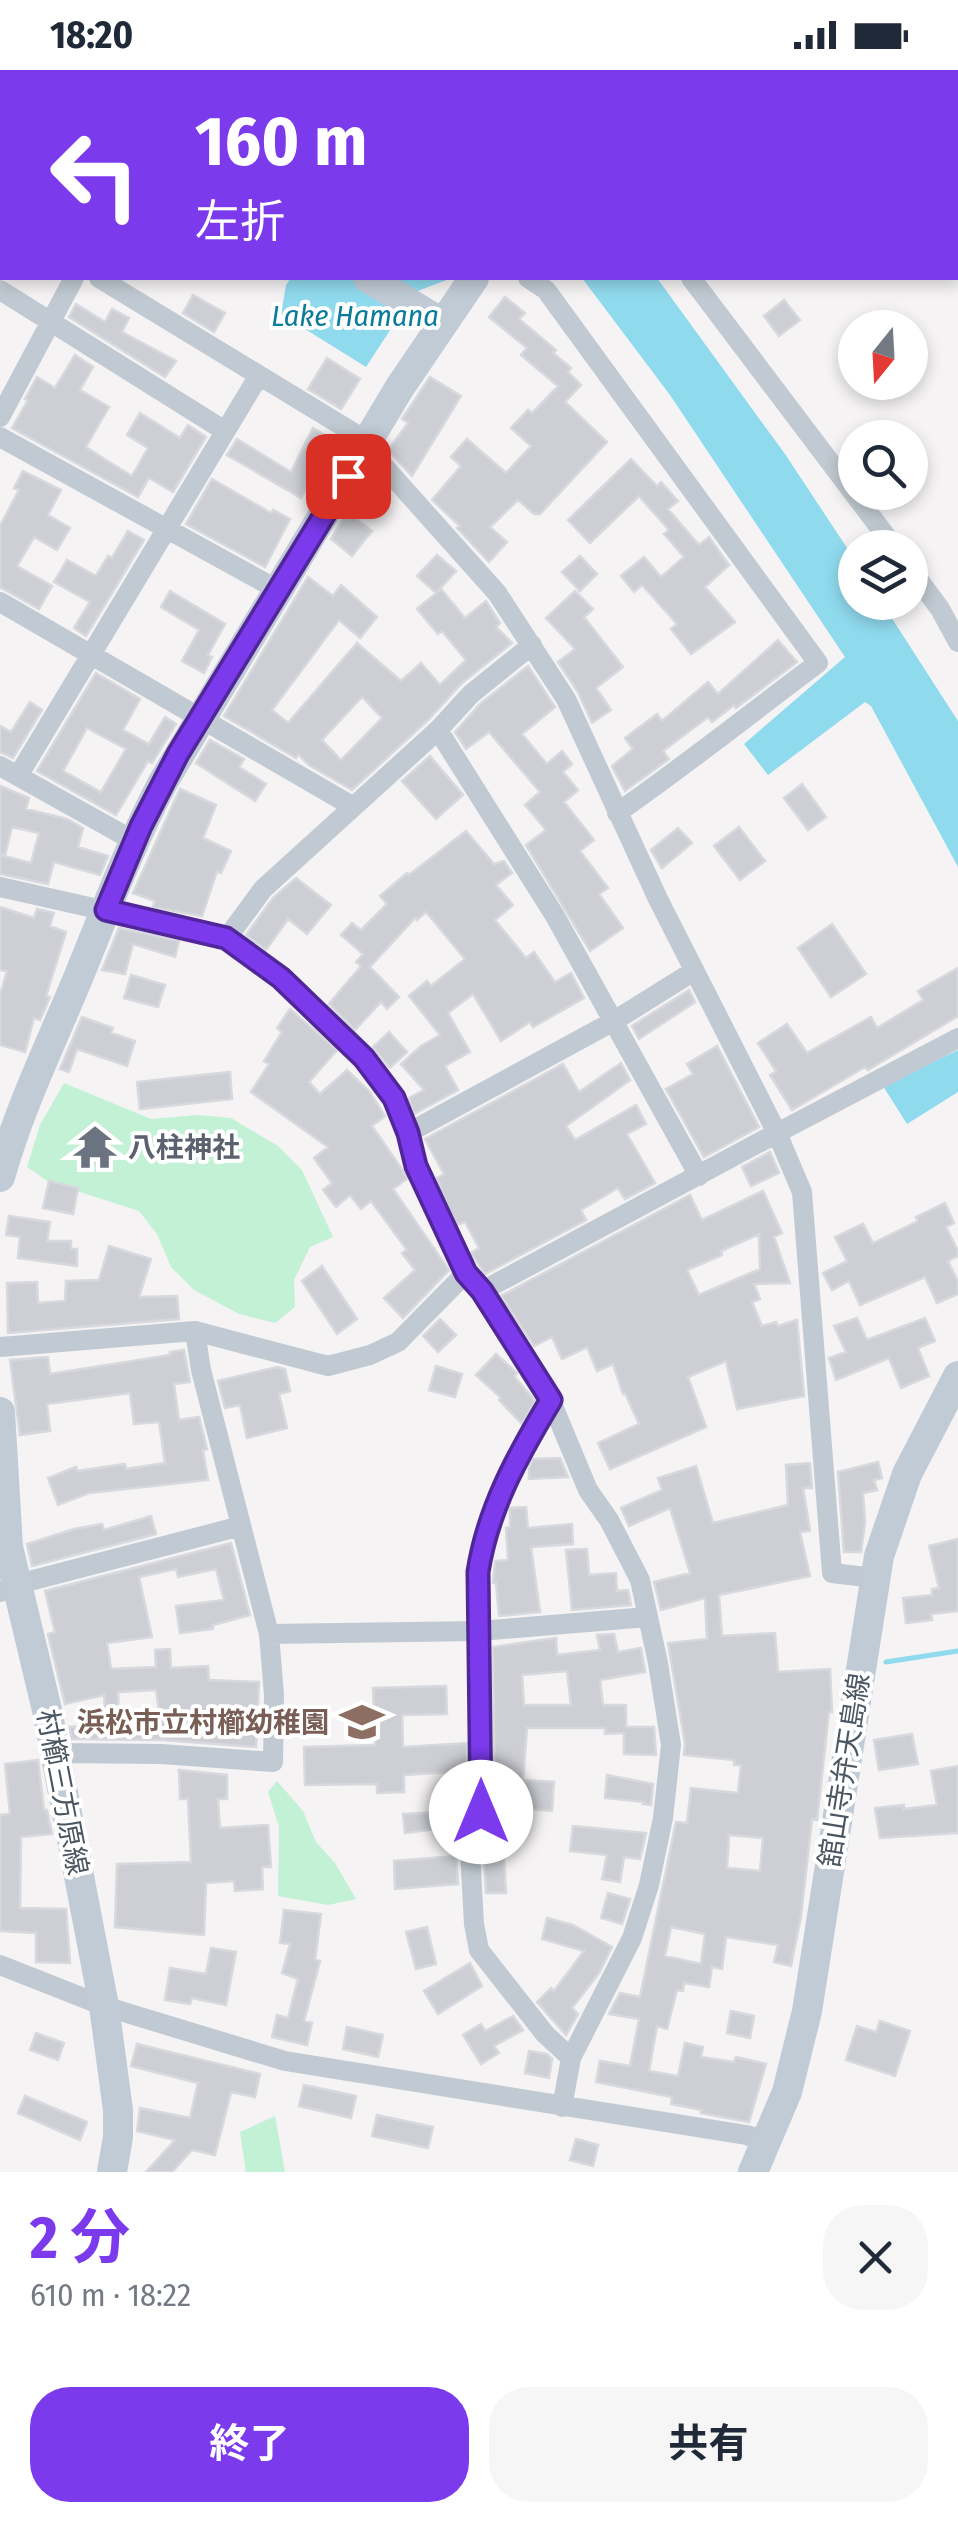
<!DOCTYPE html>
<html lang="ja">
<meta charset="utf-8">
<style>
body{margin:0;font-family:"Fira Sans Condensed","Noto Sans JP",sans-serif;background:#f6f6f7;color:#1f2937;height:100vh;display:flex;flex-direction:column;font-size:38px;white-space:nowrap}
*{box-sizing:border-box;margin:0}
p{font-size:32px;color:#747a83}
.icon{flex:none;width:55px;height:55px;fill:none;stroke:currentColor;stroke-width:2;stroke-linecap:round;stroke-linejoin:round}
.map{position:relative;height:2102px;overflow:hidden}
.details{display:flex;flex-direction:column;background:#fff;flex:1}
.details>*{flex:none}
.guide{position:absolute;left:0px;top:0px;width:960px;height:210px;box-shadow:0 5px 15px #0003;background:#7c3aed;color:#fff;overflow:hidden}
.needle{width:65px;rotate:198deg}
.tools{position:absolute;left:838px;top:240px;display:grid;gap:20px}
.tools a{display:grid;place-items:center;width:90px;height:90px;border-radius:50%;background:#fff;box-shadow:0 5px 15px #0003;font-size:50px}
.pin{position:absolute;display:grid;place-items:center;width:85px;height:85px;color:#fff;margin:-42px;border-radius:20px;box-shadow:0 5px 15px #0006}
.me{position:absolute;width:110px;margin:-55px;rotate:0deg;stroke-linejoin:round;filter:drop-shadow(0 0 8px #0008)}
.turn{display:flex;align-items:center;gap:35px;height:210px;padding:0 30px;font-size:45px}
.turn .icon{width:130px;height:130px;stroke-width:2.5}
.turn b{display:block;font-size:70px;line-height:85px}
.round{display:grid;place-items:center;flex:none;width:105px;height:105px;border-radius:40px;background:#f6f6f7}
.overview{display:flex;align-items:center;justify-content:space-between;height:170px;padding:0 30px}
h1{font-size:60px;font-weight:700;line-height:75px;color:#7c3aed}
.primary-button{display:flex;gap:20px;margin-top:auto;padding:20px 30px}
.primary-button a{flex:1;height:115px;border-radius:40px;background:#7c3aed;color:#fff;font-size:40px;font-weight:700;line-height:115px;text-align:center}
.primary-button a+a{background:#f6f6f7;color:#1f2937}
.status{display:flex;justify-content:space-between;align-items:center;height:70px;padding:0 50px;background:#fff;direction:ltr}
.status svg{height:28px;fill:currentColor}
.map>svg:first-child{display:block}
.green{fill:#c3f1d5}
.water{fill:#90daee}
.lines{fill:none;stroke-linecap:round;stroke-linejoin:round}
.stream{stroke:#90daee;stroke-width:5}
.building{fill:#cdcfd5;stroke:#d7d9de;stroke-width:2.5;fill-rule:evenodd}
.street{stroke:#c1cad2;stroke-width:20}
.secondary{stroke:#c1cbd6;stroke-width:30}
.route-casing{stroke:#51269a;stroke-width:25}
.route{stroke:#7c3aed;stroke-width:18}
.labels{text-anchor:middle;stroke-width:8;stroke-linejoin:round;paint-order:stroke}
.worship-label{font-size:28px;font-weight:bold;fill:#5b616d;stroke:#fff;text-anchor:start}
.education-label{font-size:28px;font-weight:bold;fill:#785e54;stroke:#fff;text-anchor:end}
.street-label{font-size:28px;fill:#4a5661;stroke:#fff}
.water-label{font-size:30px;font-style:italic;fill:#0c7c9b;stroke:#fff}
</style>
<div class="status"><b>18:20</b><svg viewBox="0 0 49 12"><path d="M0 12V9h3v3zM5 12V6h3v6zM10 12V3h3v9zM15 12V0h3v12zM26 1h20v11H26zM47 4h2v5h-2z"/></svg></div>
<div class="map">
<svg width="958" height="2102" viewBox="0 0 958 2102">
<rect width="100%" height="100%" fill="#f5f3f3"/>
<path class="green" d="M64,1013L151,1049L198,1045L231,1048L278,1076L302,1100L333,1167L310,1177L294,1210L295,1237L275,1253L239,1244L194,1220L171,1197L157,1164L139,1141L49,1112L27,1097L40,1055Z
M277,1711L303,1741L316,1772L335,1793L356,1829L328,1835L278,1826L279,1757L268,1722Z
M275,2046L285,2102H246L240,2062Z"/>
<path class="water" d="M291,208H452L415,222L366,297L281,244L286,215Z
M582,208H657L785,384L855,490V532L882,533L958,651V797L871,636L865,632L768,705L744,674L845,587L670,325Z
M958,980V1022L907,1054L883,1016Z"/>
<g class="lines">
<path class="stream" d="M886,1592L958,1581"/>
</g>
<path class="building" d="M193,225L225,243L214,262L183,243Z
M505,227L525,243L519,249L556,280L553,283L571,298L568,302L581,315L565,332L607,372L540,444H534L518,430L490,457L507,472L489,492L457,458L460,456L432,430L461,396L451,387L467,369L506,403L531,376L511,358L528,340L532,343L558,316L521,285L527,278L489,247Z
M784,230L800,250L779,266L764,246Z
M76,234L105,252L112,239L129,248L122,262L176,291L165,307L69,247Z
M75,285L93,297L80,320L109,337L86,377L106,390L132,406L148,378L127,365L140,343L180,368L188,355L206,367L173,422L149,408L138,427L12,358L28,330L25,329L37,307L55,318Z
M327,288L360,309L341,339L308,319Z
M430,307L461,326L412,406L388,380L408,353L402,349Z
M313,358L333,370L301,428L227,385L237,369L291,402Z
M631,389L657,416L661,412L678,431L668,439L699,475L709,467L729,495L705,517L735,552L691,584L671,559L677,554L642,515L634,522L621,506L644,487L661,507L684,487L664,464L669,460L639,426L590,473L568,450Z
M23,401L61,420L48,445L70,458L57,480L34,467L17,496L52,516L39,539L0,517V456L19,420L14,418Z
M212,409L271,443L273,440L290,449L265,497L186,454Z
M347,442L372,461L352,486L331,469Z
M128,461L144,470L86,566L74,558L90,532L54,512L67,490L96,506L108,486L112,488Z
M437,485L456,501L436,523L417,506Z
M580,486L597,504L580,521L562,502Z
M308,507L333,526L341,515L377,547L360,568L339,550L272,640L288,653L357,573L401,611L421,593L440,615L466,590L442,561L438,564L417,539L441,519L465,548L486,531L500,553L496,557L512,573L462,613L428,650L352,720L309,695L298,684L296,688L224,646ZM362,627L382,648L341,690L322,670Z
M170,521L225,554L208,585L212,587L204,603L182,591L199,560L161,537Z
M575,521L593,539L584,547L623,597L596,618L611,640L592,653L578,622L558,592L575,579L546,548Z
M778,570L797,592L736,638L734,635L712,652L708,647L663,681L669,689L625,721L612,696L633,679L625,668L657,644L662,651L708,612L718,624Z
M528,596L555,637L522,664L547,694L562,681L572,694L563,702L578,720L564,732L594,770L580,781L608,818L599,824L623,858L590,881L526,775L546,760L525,735L540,722L489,662L466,679L455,662L480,634Z
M96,603L140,629L123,660L149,674L165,647L176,654L152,693L148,691L116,745L37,701ZM87,658L126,679L101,722L63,701Z
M30,632L42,640L13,688L0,682V656L11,662Z
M210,670L244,689L239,697L266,714L255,731L196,693Z
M430,686L463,725L436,749L402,711Z
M802,714L826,747L808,760L784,728Z
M0,716L29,728L26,739L67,749L83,758L78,777L108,786L100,805L54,792L48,814L0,804V785L31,793L39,763L12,757L5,785H0Z
M180,719L216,735L203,768L231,781L221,803L217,801L202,846L153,837L155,831L133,823Z
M739,757L765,791L740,810L714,776Z
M678,758L692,773L662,798L651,780Z
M466,761L494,794L504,791L512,803L496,815L513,835L495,850L526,888L534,882L555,912L571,903L584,928L533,957L530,952L501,971L473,924L448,943L470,982L445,996L458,1020L414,1044L409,1028L424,1020L401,994L421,976L440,965L409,926L427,911L431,916L465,889L426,842L417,850L415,848L370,897L399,927L387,939L381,932L355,960L329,934L361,896L356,892L363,884L341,865L352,853L361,860L387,834L380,826L407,803L409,805Z
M296,808L331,835L307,864L288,849L266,880L246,865L273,828Z
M0,837L34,848L37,839L54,843L50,856L66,862L46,926L50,927L40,950L34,948L25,982L0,975V925L7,901L0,900Z
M832,854L866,904L831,927L798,878Z
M119,858L179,871L175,887L133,874L125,904L102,900Z
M958,898V946L868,1000L865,997L792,1040L770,1005L776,1001L758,973L787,954L807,983L871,947L877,958L923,930L918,921Z
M131,905L165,915L158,937L124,928Z
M689,920L695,932L639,969L632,956Z
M290,939L337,980L309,1012L320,1024L347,1000L369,1021L385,1046L372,1056L408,1108L393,1119L449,1200L403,1248L384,1228L415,1200L402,1183L407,1180L371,1131L361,1139L350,1125L336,1137L323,1120L332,1113L314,1088L328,1077L251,1022L269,994L264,991L282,962L277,958Z
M82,947L113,958L111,963L135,971L127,996L77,979L69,1002L60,999Z
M389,962L407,982L390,998L373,977Z
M717,976L759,1057L704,1087L666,1019L693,1004L687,994Z
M621,993L630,1010L566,1056L575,1070L636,1035L646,1054L627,1064L655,1113L625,1129L618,1118L581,1140L586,1150L485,1204L471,1183L479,1178L465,1152L457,1155L448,1137L437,1108L444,1104L425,1069L563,994L579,1022Z
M230,1002L232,1029L140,1039L137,1012Z
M86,1058L110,1062L103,1096L80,1091Z
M770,1082L779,1103L751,1116L742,1097Z
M49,1111L78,1118L73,1144L43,1138Z
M763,1121L782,1163L774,1167L790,1213L754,1214L760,1229L752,1232L762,1256L776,1252L778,1256L797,1250L804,1326L737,1339L726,1291L688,1307L706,1357L610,1399L598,1373L639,1354L625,1323L623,1324L613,1294L597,1301L587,1277L562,1289L552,1267L534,1276L501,1226L690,1125L702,1150ZM759,1164L760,1199L699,1225L687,1200L722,1185L721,1181Z
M945,1133L954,1153L946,1157L958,1181V1186L948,1191L958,1212V1224L937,1233L925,1207L860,1235L849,1211L832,1220L823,1203L847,1191L835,1167L863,1154L873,1173L918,1151L916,1147Z
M9,1146L50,1152L47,1171H71V1179H77V1196L18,1188L20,1167L6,1165Z
M109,1176L151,1189L139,1227L177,1226L179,1249L8,1263L7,1213L37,1212L38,1233L65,1231L66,1211L99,1210Z
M322,1196L357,1249L337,1264L302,1211Z
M857,1248L867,1270L925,1248L935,1271L918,1278L929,1306L901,1318L889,1288L836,1310L829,1288L846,1282L834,1256Z
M440,1249L456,1265L438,1282L423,1266Z
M184,1280L190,1312L174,1314L179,1350L199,1347L207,1379L203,1380L208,1410L89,1423L58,1435L48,1408L76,1397L77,1401L125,1394L126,1399L165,1393L159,1352L134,1354L130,1323L47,1334L50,1361L20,1365L10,1290L48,1287L50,1304L170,1285V1282Z
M496,1284L517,1303L514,1306L535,1331L522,1354L499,1330L501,1328L476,1305Z
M436,1296L462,1304L455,1327L429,1320Z
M277,1297L285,1299L290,1321L279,1324L287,1358L247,1368L240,1335L225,1338L218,1311Z
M560,1388L568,1407L529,1409V1398L533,1389Z
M878,1392L882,1408L874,1410L877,1420L863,1423L865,1453L861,1482H844L838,1402Z
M810,1393L812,1418H803L810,1461L800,1462L810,1506L719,1525L722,1566L775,1563L778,1602L830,1599L832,1642H829L817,1750L812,1749L801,1846L791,1896L774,1892L778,1875L726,1867L722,1899L712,1897L709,1917L684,1913L683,1921L677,1920L667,1959L657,1956L649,2001L678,2006L685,1973L703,1977L701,1987L734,1992L736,1987L766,1994L749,2052L701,2043L702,2040L671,2034L672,2027L596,2012L600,1991L630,1996L639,1949L609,1944L620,1923L640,1927L676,1752L687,1753L691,1718L738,1723L741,1695H734V1690L684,1685L685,1673L668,1573L707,1569L705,1528L661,1540L654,1512L690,1503L670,1438L629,1456L621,1438L662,1420L658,1408L696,1396L713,1453L788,1435L786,1395ZM729,1765L763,1768L760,1801L727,1798ZM671,1857L705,1864L701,1894L665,1886Z
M526,1437L528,1458L572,1454L573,1474L531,1477L540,1542L499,1546L496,1513H493L495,1491L508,1490L506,1458L510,1457V1438Z
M151,1446L156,1464L32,1496L27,1474L74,1459L102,1454L104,1460Z
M958,1469V1541L931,1544L932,1550L906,1553L903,1528L932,1525V1519L939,1518L929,1476Z
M231,1473L250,1545L213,1555V1559L180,1563L176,1536L224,1530L216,1499L178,1507L176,1499L139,1507L152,1567L107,1573L111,1599L156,1597L155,1580L170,1579L171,1598L208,1596L209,1610L259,1612L256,1677L162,1670L72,1669L69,1657L106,1656L104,1625L65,1634L48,1564L55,1562L45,1521ZM156,1620L160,1648H119L118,1622Z
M587,1479L589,1505L616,1503L617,1521L628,1520L631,1535L572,1540L566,1480Z
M614,1564L618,1582L641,1578L645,1602L600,1610L603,1635H626V1657H654L656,1685L624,1684V1663L605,1664V1658H527L523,1710L554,1712L552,1741L501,1737L506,1823H486L483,1767L495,1742L493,1577L556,1568L557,1585L600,1580L597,1565ZM567,1601L571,1635H524L522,1605Z
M446,1616L447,1644L402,1645L403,1677L467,1673V1701L404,1705V1722L377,1723V1714L305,1715L304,1677L375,1675L373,1618Z
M912,1664L918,1694L879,1700L874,1670Z
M38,1690L44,1740H47L52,1764L21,1767L20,1838L66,1839L70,1893L36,1892V1863L0,1861V1745L10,1744L5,1694Z
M958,1696V1763L880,1768L875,1738L904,1735V1739L937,1735L931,1701Z
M179,1700L227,1705V1729H218L220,1758L268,1755L271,1797H262L263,1819L235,1821L234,1811L206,1813L204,1865L115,1857L117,1794L191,1792L188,1729H180Z
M607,1705L653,1714L651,1735L643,1734L644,1732L605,1728Z
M461,1728L462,1748L458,1756L405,1763L403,1744L437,1742V1730Z
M573,1756L646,1763L640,1789L624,1787L620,1812L602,1809L607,1785L570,1781Z
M456,1786L458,1814L395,1819L394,1791Z
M608,1823L630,1829L622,1854L601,1848Z
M284,1840L321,1844L315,1890L320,1891L304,1951L312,1953L307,1975L272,1967L277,1945L288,1948L298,1909L282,1903L290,1874L280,1873Z
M547,1848L573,1855L612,1877L599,1903L572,1938L578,1944L566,1965L537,1932L551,1918L554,1921L584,1881L542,1869Z
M427,1857L436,1894L416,1899L406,1862Z
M211,1878L236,1882L226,1935L192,1928L190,1934L165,1930L170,1898L206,1904Z
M470,1893L482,1916L438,1944L424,1921Z
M731,1941L754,1946L750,1968L727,1963Z
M513,1946L523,1960L494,1976L499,1983L481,1994L463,1965L481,1954L485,1961Z
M880,1951L910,1961L895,2006L846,1990L857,1956L876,1962Z
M347,1957L383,1965L378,1987L343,1979Z
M36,1963L64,1973L58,1990L30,1980Z
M137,1974L260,2004L255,2027L231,2022L215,2085L192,2080L172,2102H146L175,2070L137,2061L140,2038L190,2048L198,2013L131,1996Z
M529,1981L547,1984L552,1989L549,2008L525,2003Z
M304,2015L356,2026L351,2048L299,2036Z
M25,2026L87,2052L80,2070L18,2043Z
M377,2045L433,2057L428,2078L372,2066Z
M576,2069L598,2075L593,2096L570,2090Z"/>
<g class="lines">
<path class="street" d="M958,3V2
M0,159L2,160
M99,208L354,363L497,523L566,629L658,829L777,1063L482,1221
M528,208L546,220L818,593C751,643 686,695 617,743
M691,208L895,478
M0,220L225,361
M0,347L74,208
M0,367L278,520
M910,498L940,539L958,572
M0,532L352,736
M438,660L555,846L699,1106
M0,696L134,771
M18,706L258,307
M0,817L227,868L281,908L364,987L394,1028L435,1142L466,1203L482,1221L551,1331L588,1420L609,1450L640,1510L658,1593L671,1675L663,1748L649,1815L632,1868L571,1988L562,2037
M227,868L263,819L438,660L471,624L532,575
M408,1063L614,951L694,901
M0,1277L195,1261L328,1296L370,1285L398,1272L466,1203
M551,1331C518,1385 488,1439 479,1502L481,1742L469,1764L474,1854L479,1880L545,1964L571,1988
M875,1508L832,1503L802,1122L777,1063L958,968
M0,1522L18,1514L241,1456
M269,1564L479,1561L648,1547
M55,1683L161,1684L273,1692L274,1625L269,1564L201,1300L195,1261
M0,1895L104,1936L285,1991L746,2065L768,2071"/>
<path class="secondary" d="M34,0L38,2
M617,2L618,0
M368,208L442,253
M0,1107C20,1036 50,976 78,908C105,842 130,775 163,712L400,317L474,208
M0,1342L8,1477L47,1640L104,1936L118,2040V2067L112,2102
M753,2102L787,2022L807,1941L879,1486L907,1404L958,1306"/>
</g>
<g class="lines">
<g class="route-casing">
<path id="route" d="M348,406L178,684L141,756L106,840L226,868L281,908L364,988L394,1028L408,1063L416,1096L466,1203L482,1221L551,1330C518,1385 488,1438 478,1502L481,1742"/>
</g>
<use href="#route" class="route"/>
</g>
<defs>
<g id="temple-bare" transform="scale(3.45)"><path d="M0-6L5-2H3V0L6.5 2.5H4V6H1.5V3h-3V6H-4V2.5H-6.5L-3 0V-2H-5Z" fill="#6b7280" stroke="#fff" stroke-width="2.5" paint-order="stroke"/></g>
<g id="school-bare" transform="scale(3.45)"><path d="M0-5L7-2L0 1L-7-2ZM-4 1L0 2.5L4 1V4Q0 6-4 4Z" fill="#8d6e63" stroke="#fff" stroke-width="2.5" paint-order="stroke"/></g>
</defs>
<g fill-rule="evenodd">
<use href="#temple-bare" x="95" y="1077"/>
<use href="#school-bare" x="362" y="1652"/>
</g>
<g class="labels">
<g class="worship-label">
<text x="128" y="1087">八柱神社</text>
</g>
<g class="education-label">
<text x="329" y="1662">浜松市立村櫛幼稚園</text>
</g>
<g class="street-label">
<text transform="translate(844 1700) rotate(-81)" y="10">舘山寺弁天島線</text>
<text transform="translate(63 1722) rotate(79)" y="10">村櫛三方原線</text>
</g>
<g class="water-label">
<text x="355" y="256">Lake Hamana</text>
</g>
</g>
</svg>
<div class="tools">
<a><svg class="needle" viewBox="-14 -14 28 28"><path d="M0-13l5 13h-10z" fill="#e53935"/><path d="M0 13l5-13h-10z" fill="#747a83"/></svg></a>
<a><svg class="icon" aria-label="search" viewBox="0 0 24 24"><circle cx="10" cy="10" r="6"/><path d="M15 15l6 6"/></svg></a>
<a><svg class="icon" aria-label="layers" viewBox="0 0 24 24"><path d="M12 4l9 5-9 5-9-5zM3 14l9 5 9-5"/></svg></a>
</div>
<div class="pin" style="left:348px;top:406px;background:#d93025"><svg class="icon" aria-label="arrive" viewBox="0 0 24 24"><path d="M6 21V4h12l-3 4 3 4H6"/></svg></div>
<svg class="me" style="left:481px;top:1742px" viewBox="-20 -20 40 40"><circle r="19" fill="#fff"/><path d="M0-13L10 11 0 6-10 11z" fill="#7c3aed"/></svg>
<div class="guide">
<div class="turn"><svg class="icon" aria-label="left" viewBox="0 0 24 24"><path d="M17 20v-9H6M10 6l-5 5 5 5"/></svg><div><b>160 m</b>左折</div></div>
</div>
</div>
<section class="details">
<div class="overview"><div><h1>2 分</h1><p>610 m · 18:22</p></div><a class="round"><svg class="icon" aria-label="close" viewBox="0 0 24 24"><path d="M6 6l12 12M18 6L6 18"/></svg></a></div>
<div class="primary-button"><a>終了</a><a>共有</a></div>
</section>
